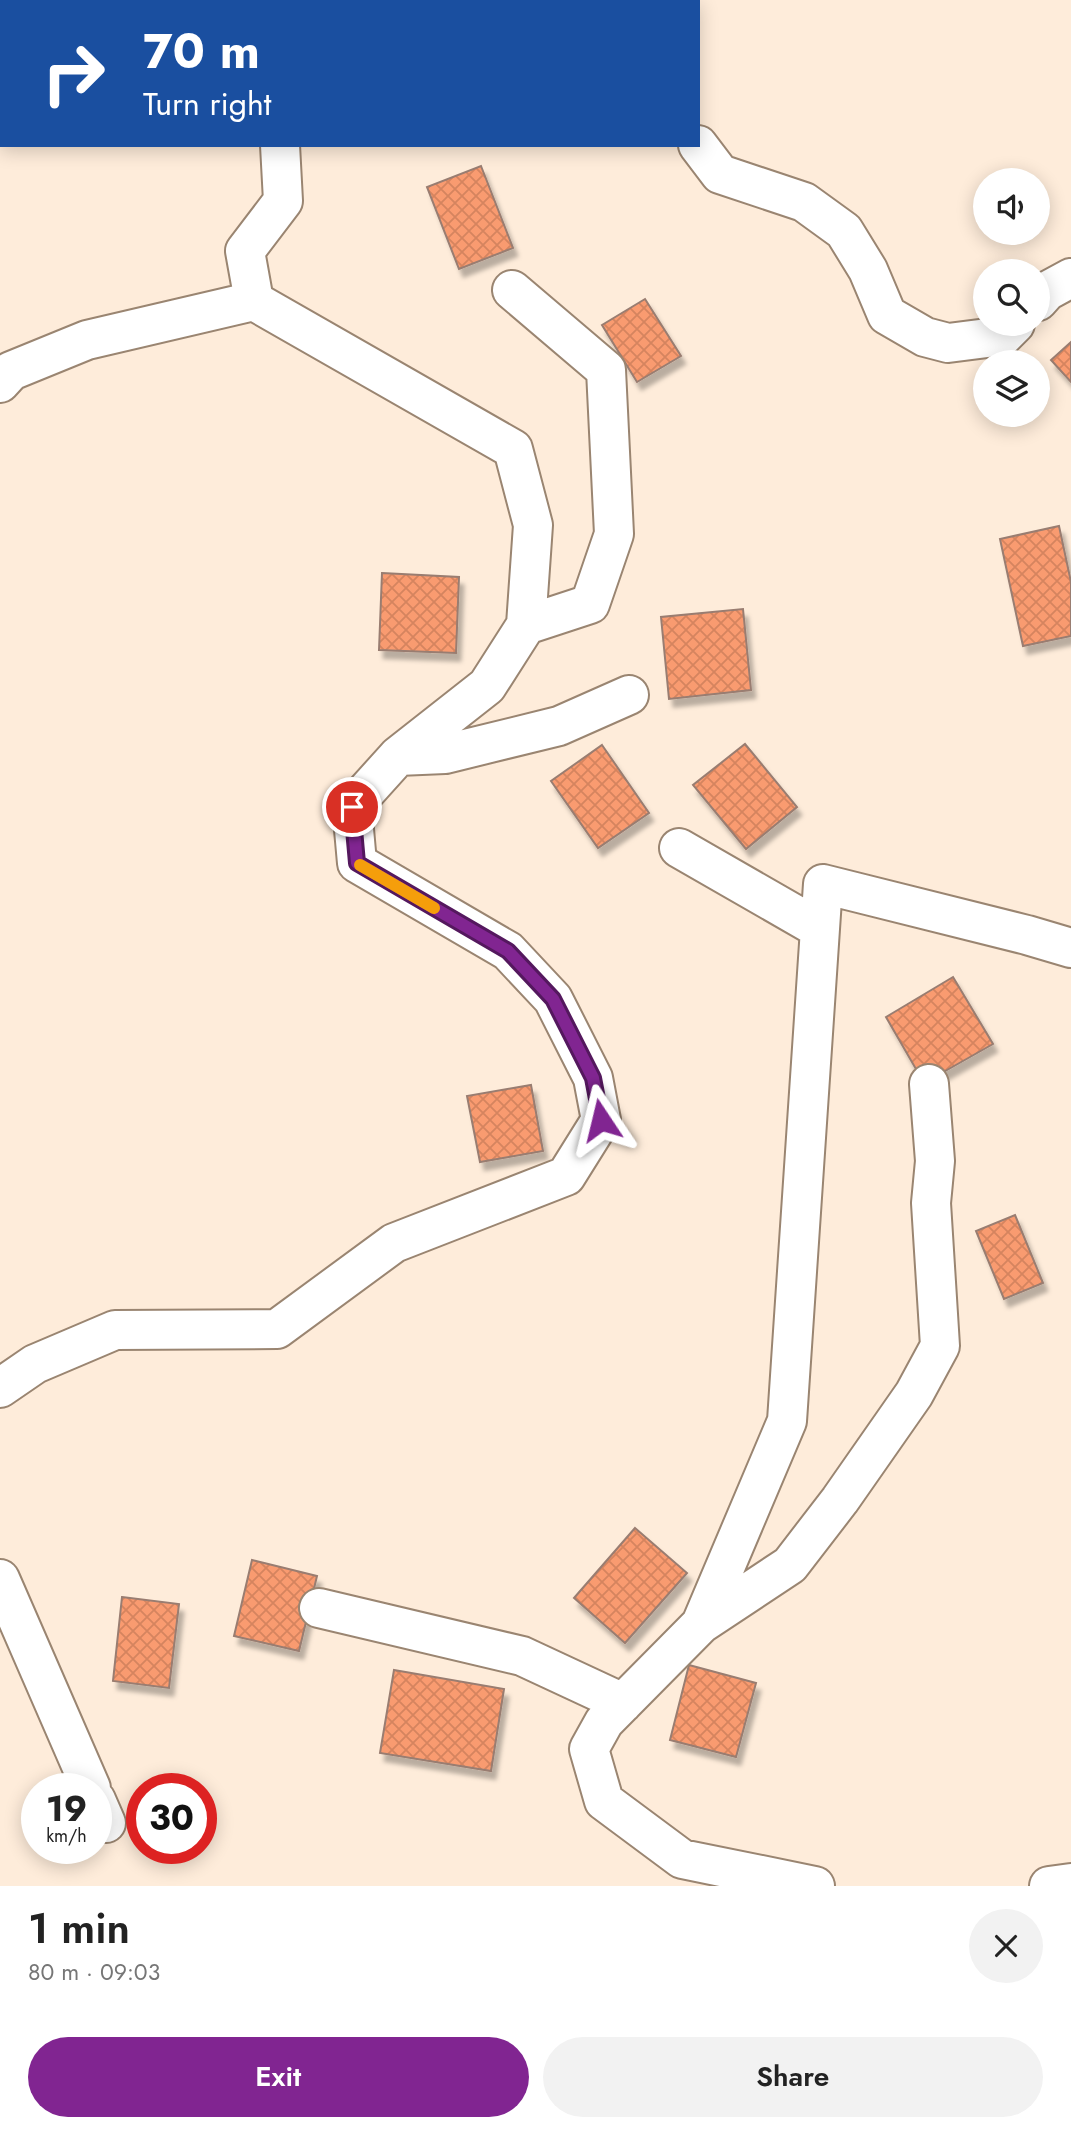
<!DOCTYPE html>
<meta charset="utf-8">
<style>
body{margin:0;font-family:Jost,sans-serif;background:#f2f2f2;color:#222;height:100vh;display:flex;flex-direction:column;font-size:26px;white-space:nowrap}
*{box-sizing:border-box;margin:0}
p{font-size:23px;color:#767676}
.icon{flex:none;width:38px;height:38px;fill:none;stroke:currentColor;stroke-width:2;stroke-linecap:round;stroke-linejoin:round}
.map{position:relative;height:1886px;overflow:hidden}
.sheet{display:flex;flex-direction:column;background:#fff;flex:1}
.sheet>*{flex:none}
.guide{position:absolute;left:0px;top:0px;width:700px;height:147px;box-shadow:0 4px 18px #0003;background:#1a4fa0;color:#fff;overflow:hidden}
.fabs{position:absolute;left:973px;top:168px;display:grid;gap:14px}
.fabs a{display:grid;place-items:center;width:77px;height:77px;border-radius:50%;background:#fff;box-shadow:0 4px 18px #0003;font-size:35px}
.speed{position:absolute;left:21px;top:1773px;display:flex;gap:14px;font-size:35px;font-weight:700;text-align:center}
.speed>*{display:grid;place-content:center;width:91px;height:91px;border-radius:50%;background:#fff;box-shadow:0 4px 18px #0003;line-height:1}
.speed small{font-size:18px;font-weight:400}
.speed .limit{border:10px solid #d22;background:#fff;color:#111}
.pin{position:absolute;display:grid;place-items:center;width:60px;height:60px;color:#fff;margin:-30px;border:4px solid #fff;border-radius:50%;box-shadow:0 2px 7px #0007}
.me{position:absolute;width:77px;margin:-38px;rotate:350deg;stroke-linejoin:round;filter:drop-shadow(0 0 5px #0008)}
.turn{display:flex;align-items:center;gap:24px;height:147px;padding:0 28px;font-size:32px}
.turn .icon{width:91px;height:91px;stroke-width:2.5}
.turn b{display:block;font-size:49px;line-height:60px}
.round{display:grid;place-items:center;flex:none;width:74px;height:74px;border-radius:37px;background:#f2f2f2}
.head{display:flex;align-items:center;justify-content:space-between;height:119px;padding:0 28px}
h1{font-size:42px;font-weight:600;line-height:52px}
.action{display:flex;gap:14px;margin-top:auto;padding:14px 28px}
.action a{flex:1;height:80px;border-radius:42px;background:#812591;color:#fff;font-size:28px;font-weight:600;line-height:80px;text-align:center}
.action a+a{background:#f2f2f2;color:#222}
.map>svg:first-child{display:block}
.building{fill:url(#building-cross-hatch);stroke:#997d71;stroke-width:2;filter:url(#shadow)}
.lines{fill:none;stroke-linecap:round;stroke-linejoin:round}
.minor-casing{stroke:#9a8571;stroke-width:42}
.minor{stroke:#fff;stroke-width:38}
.route-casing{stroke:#54185e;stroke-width:18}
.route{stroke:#812591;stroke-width:12}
.slow{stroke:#f59e0b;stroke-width:12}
</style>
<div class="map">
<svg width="1071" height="1886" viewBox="0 0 1071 1886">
<defs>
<pattern id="building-cross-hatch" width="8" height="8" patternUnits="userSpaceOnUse" patternTransform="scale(1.75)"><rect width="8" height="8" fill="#f99b6f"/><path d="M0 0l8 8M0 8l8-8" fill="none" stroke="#d5845f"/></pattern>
<filter id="shadow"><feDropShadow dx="4.5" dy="8" stdDeviation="2" flood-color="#0004"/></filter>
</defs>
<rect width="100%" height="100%" fill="#feecda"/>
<path class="building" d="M481,166L513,248L459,269L427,187Z
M645,299L681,356L637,382L602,325Z
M1071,342V382L1051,360Z
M1059,526L1071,582V636L1023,646L1000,539Z
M382,573L459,577L456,653L379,650Z
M743,609L751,690L669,699L661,617Z
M745,744L797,807L746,849L693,785Z
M602,745L649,813L598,848L551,781Z
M953,977L993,1044L924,1083L886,1017Z
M531,1085L543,1151L480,1162L467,1096Z
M1015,1215L1043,1283L1004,1299L976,1231Z
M635,1528L687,1573L625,1643L574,1598Z
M252,1560L317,1576L299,1651L234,1636Z
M122,1597L179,1604L169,1688L113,1681Z
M689,1665L756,1683L736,1757L670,1740Z
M394,1670L504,1689L491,1771L380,1753Z"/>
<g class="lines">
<g class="minor-casing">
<path id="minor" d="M204,0L206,2
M603,0L604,2
M698,145L720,174L804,202L844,231L868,270L887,315L925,337L948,343L1003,336L1015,324
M512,290L606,370L614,534L590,604L526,625
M1038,301L1047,291L1071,278
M0,383L11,371L87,340L254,301
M398,756L445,754L559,726L629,695
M679,848L820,929
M0,1388L35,1364L115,1330L277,1329L394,1243L566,1176L601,1120L593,1078L553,999L508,951L357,863L352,807L398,756L487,686L526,625L533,525L513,449L254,301L245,251L283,201L280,145
M0,1579L91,1788
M319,1608L522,1656L623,1703
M701,1624L787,1421L823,884L1027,935L1071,948
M96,1800L106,1823
M815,1886L682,1859L604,1801L589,1749L604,1722L701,1624L790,1565L840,1500L914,1394L940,1346L931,1203L935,1161L929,1084
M1049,1886L1071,1883"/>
</g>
<use href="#minor" class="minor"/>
</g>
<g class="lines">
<g class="route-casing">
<path id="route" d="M352,807L357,863L508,951L553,999L593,1078L601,1120"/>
</g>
<use href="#route" class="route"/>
<path class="slow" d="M360,865L434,908"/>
</g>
</svg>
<div class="fabs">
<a><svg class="icon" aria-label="sound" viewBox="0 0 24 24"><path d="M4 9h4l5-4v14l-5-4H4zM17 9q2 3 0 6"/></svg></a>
<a><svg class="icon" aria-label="search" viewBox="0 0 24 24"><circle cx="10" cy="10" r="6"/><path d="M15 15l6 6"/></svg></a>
<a><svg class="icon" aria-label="layers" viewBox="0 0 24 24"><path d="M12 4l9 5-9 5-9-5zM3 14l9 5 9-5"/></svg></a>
</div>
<div class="speed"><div>19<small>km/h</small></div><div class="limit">30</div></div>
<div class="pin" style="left:352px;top:807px;background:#d93025"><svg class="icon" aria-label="arrive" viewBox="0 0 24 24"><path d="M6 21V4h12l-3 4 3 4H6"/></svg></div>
<svg class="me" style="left:601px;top:1120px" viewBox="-20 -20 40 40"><path d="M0-17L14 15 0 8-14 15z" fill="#812591" stroke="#fff" stroke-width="4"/></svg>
<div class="guide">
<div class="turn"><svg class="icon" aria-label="right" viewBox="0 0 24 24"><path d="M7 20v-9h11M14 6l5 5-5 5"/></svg><div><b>70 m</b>Turn right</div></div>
</div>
</div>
<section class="sheet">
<div class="head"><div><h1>1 min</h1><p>80 m · 09:03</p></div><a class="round"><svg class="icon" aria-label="close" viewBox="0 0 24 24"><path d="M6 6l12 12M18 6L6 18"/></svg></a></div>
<div class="action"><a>Exit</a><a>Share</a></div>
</section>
